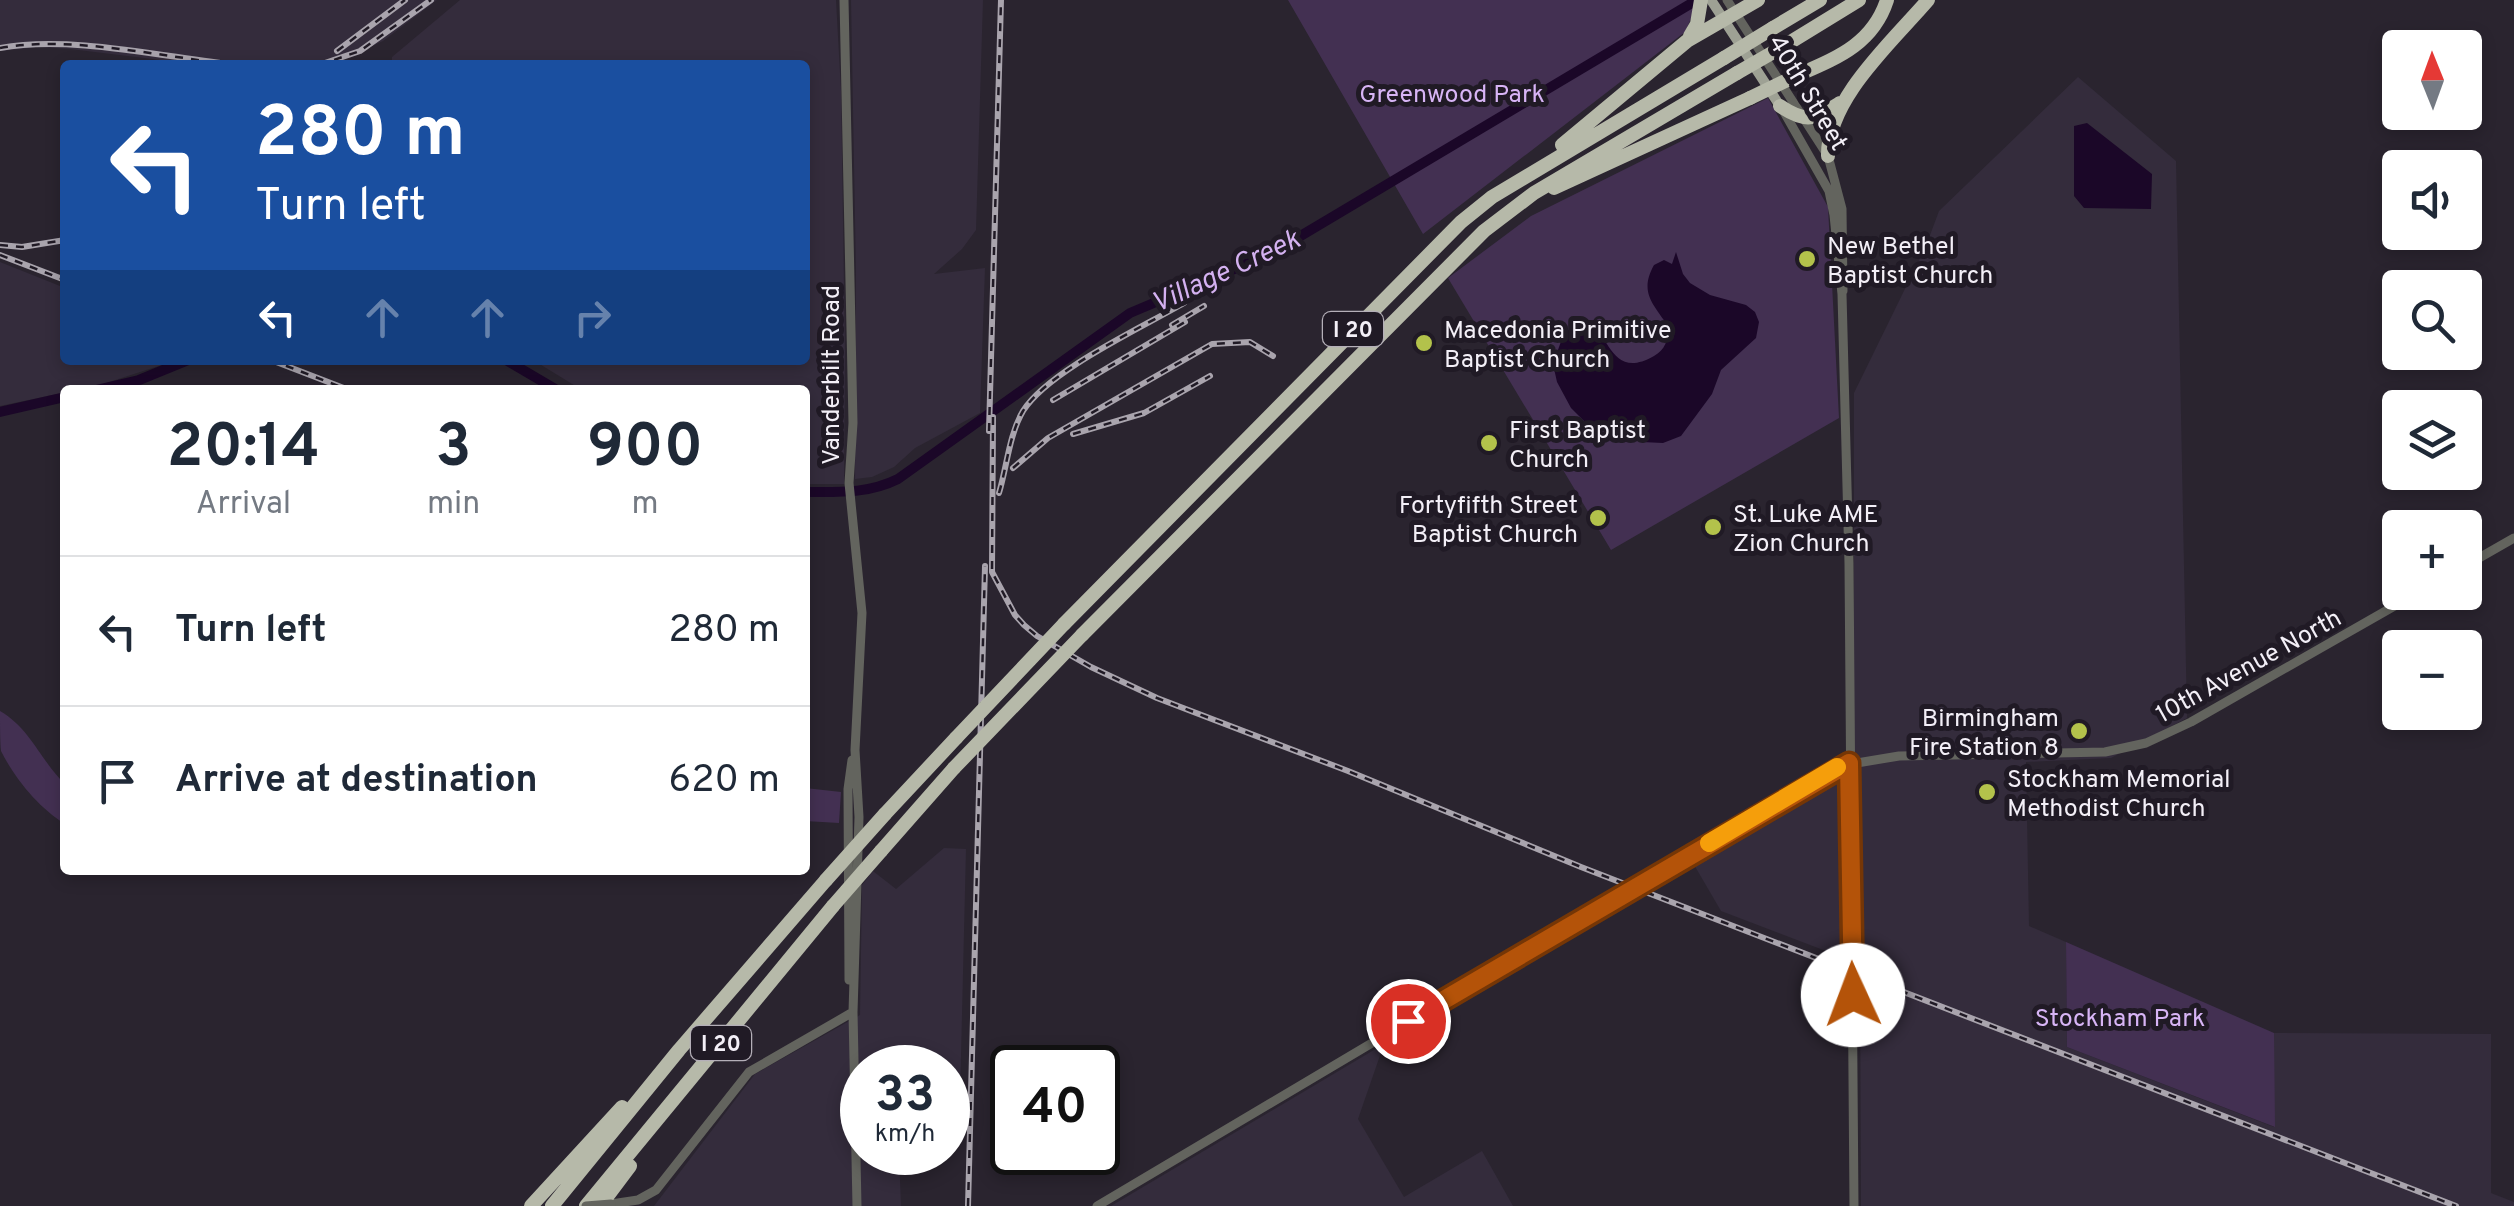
<!DOCTYPE html>
<meta charset="utf-8">
<style>
body{margin:0;font-family:Overpass,sans-serif;background:#f2f2f3;color:#1f2937;height:100vh;display:flex;flex-direction:column;font-size:38px;white-space:nowrap}
*{box-sizing:border-box;margin:0}
p{font-size:32px;color:#747a83}
.icon{flex:none;width:55px;height:55px;fill:none;stroke:currentColor;stroke-width:2;stroke-linecap:round;stroke-linejoin:round}
.map{position:relative;flex:1;overflow:hidden}
.side{position:absolute;left:60px;top:385px;width:750px;height:490px;display:flex;flex-direction:column;background:#fff;border-radius:10px;box-shadow:0 5px 15px #0003}
.side>*{flex:none}
.banner{position:absolute;left:60px;top:60px;width:750px;height:305px;border-radius:10px;box-shadow:0 5px 15px #0003;background:#1a4fa0;color:#fff;overflow:hidden}
.needle{width:65px;rotate:359deg}
.tools{position:absolute;left:2382px;top:30px;display:grid;gap:20px}
.tools a{display:grid;place-items:center;width:100px;height:100px;border-radius:10px;background:#fff;box-shadow:0 5px 15px #0003;font-size:50px}
.speed{position:absolute;left:840px;top:1045px;display:flex;gap:20px;font-size:50px;font-weight:700;text-align:center}
.speed>*{display:grid;place-content:center;width:130px;height:130px;border-radius:50%;background:#fff;box-shadow:0 5px 15px #0003;line-height:1}
.speed small{font-size:25px;font-weight:400}
.speed .limit{border:5px solid #111;border-radius:15px;background:#fff;color:#111}
.pin{position:absolute;display:grid;place-items:center;width:85px;height:85px;color:#fff;margin:-42px;border:5px solid #fff;border-radius:50%;box-shadow:0 2px 10px #0007}
.me{position:absolute;width:110px;margin:-55px;rotate:358deg;stroke-linejoin:round;filter:drop-shadow(0 0 8px #0008)}
.turn{display:flex;align-items:center;gap:35px;height:210px;padding:0 30px;font-size:45px}
.turn .icon{width:130px;height:130px;stroke-width:2.5}
.turn b{display:block;font-size:70px;line-height:85px}
.lanes{display:flex;align-items:center;height:95px;padding:0 30px;background:#0003;justify-content:center;gap:50px;direction:ltr}
.lanes .off{opacity:.35}
.eta{display:flex;justify-content:space-evenly;align-items:center;height:170px;text-align:center}
.eta b{font-size:60px;font-weight:700;line-height:70px}
ul{padding:0;list-style:none}
li{display:flex;align-items:center;gap:30px;height:150px;padding:0 30px;border-top:2px solid #e0e1e3}
li div{flex:1}
li b{display:block;font-size:38px}
li em{font-style:normal}
.map>svg:first-child{display:block}
.built{fill:#342c3c}
.green{fill:#433052}
.water{fill:#1b0728}
.lines{fill:none;stroke-linecap:round;stroke-linejoin:round}
.river{stroke:#1b0728;stroke-width:10}
.tertiary{stroke:#63645e;stroke-width:9}
.primary{stroke:#9ea194;stroke-width:10}
.motorway{stroke:#b6b9a9;stroke-width:14}
.rail-casing{stroke:#a9a4ad;stroke-width:6}
.rail{stroke:#201a25;stroke-width:2.5;stroke-dasharray:8;stroke-linecap:butt}
.tertiary-bridge{stroke:#63645e;stroke-width:9}
.motorway-bridge{stroke:#b6b9a9;stroke-width:14}
.route-casing{stroke:#753606;stroke-width:25}
.route{stroke:#b45309;stroke-width:18}
.slow{stroke:#f59e0b;stroke-width:18}
.poi-dot{fill:#b3c24b;stroke:#201a25;stroke-width:4}
.labels{text-anchor:middle;stroke-width:10;stroke-linejoin:round;paint-order:stroke}
.shield{fill:#201a25;stroke:#b4afb8;stroke-width:2.5}
.shield-label{font-size:22px;font-weight:bold;fill:#f3eff7}
.street-label{font-size:25px;fill:#f3eff7;stroke:#201a25}
.park-label{font-size:25px;fill:#d7b4f5;stroke:#201a25}
.poi-label{font-size:25px;fill:#f3eff7;stroke:#201a25;text-anchor:start}
.water-label{font-size:28px;font-style:italic;fill:#d4b1f1;stroke:#201a25}
</style>
<div class="map">
<svg width="2514" height="1206" viewBox="0 0 2514 1206">
<rect width="100%" height="100%" fill="#2a242f"/>
<path class="built" d="M0,0H437L383,41L332,65H202L70,49L38,47L0,51Z
M460,0H836L841,91L845,351L844,484H805V390H582L533,360H805V65H392V57Z
M851,0H983L976,230L962,249L934,274L985,268L980,413L915,448L894,467L872,477L855,479L856,273Z
M2078,77L2176,161L2187,718L2111,758L2026,762L2029,926L2066,942L2067,1047L2274,1127V1033L2491,1034V1193L2514,1202V1206H1861L1860,964L1721,911L1693,863L1854,766V393L1926,246L1939,211Z
M0,262L65,288V360H177L100,385L0,406Z
M944,848L966,849L960,1098H948V1068H862V1152L899,1153L901,1206H654L755,1074L860,1015L862,885L873,871L896,889Z
M1384,1044L1358,1119L1404,1197L1482,1151L1513,1206H1111Z"/>
<path class="green" d="M1288,0H1692L1694,12L1685,32L1423,234Z
M1768,98L1828,207L1839,418L1611,550L1448,278L1531,216Z
M0,711C31,729 40,760 65,784V824C39,808 15,779 1,751C0,742 0,722 0,711Z
M805,788L841,792L839,823L805,821Z
M2066,942L2274,1033L2275,1127L2067,1047Z"/>
<path class="water" d="M2087,123L2152,174L2151,209L2084,208L2074,196V126Z
M1676,252L1683,274L1690,283L1710,295L1746,305L1755,312L1759,322L1756,338L1721,370L1712,394L1681,436L1663,443L1642,442L1588,425L1571,408L1557,382L1553,364L1564,333L1576,325L1589,322C1610,336 1612,380 1654,356C1665,350 1668,340 1669,328C1655,305 1638,294 1654,265L1664,260L1672,264Z"/>
<g class="lines">
<path class="river" d="M506,360L557,390
M96,390L139,380L188,360
M0,412L65,397
M805,492C838,492 868,494 898,479L1130,313L1272,253L1697,0"/>
<path class="tertiary" d="M844,0L853,423L849,483L862,613L855,750L859,817L853,1012L857,1206
M1727,0L1828,156L1842,209L1843,291
M1784,112L1829,191L1834,215L1842,294L1849,563L1854,1206
M2465,566L2514,538
M849,980L848,789L852,760
M611,1204L638,1200L656,1190L749,1072L853,1012
M1097,1206L1839,766L1899,756L2105,752L2146,743L2191,722L2419,592"/>
<path class="primary" d="M1711,0L1780,106"/>
<path class="motorway" d="M1773,28L1820,0
M1690,36L1697,24L1701,0
M1784,46L1859,0
M1800,74C1839,57 1873,43 1887,0
M1780,106C1807,124 1814,119 1840,103
M1562,145L1687,41L1758,0
M1828,156C1827,99 1892,42 1928,0
M1554,188L1750,98
M1064,624L1461,222L1492,197L1724,58
M1082,635L1484,231L1534,193L1737,73
M885,814L956,738
M881,851L954,768
M531,1206L622,1107
M552,1206L679,1050L826,880
M586,1206L833,906
M600,1206L630,1166"/>
<g class="rail-casing">
<path id="rail" d="M0,48C70,35 163,57 236,65
M337,51L405,0
M319,65L360,51L431,0
M0,245L22,247L65,240
M0,255L65,280
M1172,325L1204,306
M271,360L349,390
M1053,400L1185,322
M993,417L992,572L1015,615L1024,625L1037,636L1091,667L1157,698L1348,771L1581,867L2456,1206
M989,431L1001,0
M1073,434L1144,413L1210,376
M1013,468L1048,438L1212,344L1250,342L1273,356
M999,493C1007,466 1009,435 1023,411C1048,371 1141,328 1184,303
M968,1206L985,566"/>
</g>
<use href="#rail" class="rail"/>
<path class="tertiary-bridge" d="M586,1206L611,1204"/>
<path class="motorway-bridge" d="M1724,58L1773,28
M1737,73L1784,46
M1750,98L1800,74
M956,738L1064,624
M954,768L1082,635
M826,880L885,814
M833,906L881,851"/>
</g>
<g class="lines">
<g class="route-casing">
<path id="route" d="M1408,1021L1849,763L1853,995"/>
</g>
<use href="#route" class="route"/>
<path class="slow" d="M1709,843L1837,767"/>
</g>
<g class="poi-dot">
<circle cx="1807" cy="259" r="10"/>
<circle cx="1424" cy="343" r="10"/>
<circle cx="1489" cy="443" r="10"/>
<circle cx="1598" cy="518" r="10"/>
<circle cx="1713" cy="527" r="10"/>
<circle cx="2079" cy="731" r="10"/>
<circle cx="1987" cy="792" r="10"/>
</g>
<g class="labels">
<g class="shield">
<rect x="1323" y="312" width="60" height="34" rx="8"/>
<rect x="691" y="1026" width="60" height="34" rx="8"/>
</g>
<g class="shield-label">
<text x="1353" y="337">I 20</text>
<text x="721" y="1051">I 20</text>
</g>
<g class="street-label">
<text transform="translate(1809 92) rotate(59)" y="9">40th Street</text>
<text transform="translate(830 375) rotate(-90)" y="9">Vanderbilt Road</text>
<text transform="translate(2248 665) rotate(-29)" y="9">10th Avenue North</text>
</g>
<g class="park-label">
<text x="1452" y="102">Greenwood Park</text>
<text x="2120" y="1026">Stockham Park</text>
</g>
<g class="poi-label">
<text x="1827" y="254">New Bethel<tspan x="1827" dy="29">Baptist Church</tspan></text>
<text x="1444" y="338">Macedonia Primitive<tspan x="1444" dy="29">Baptist Church</tspan></text>
<text x="1509" y="438">First Baptist<tspan x="1509" dy="29">Church</tspan></text>
<text x="1578" y="513" text-anchor="end">Fortyfifth Street<tspan x="1578" dy="29">Baptist Church</tspan></text>
<text x="1733" y="522">St. Luke AME<tspan x="1733" dy="29">Zion Church</tspan></text>
<text x="2059" y="726" text-anchor="end">Birmingham<tspan x="2059" dy="29">Fire Station 8</tspan></text>
<text x="2007" y="787">Stockham Memorial<tspan x="2007" dy="29">Methodist Church</tspan></text>
</g>
<g class="water-label">
<text transform="translate(1225 270) rotate(-25)" y="10">Village Creek</text>
</g>
</g>
</svg>
<div class="tools">
<a><svg class="needle" viewBox="-14 -14 28 28"><path d="M0-13l5 13h-10z" fill="#e53935"/><path d="M0 13l5-13h-10z" fill="#747a83"/></svg></a>
<a><svg class="icon" aria-label="sound" viewBox="0 0 24 24"><path d="M4 9h4l5-4v14l-5-4H4zM17 9q2 3 0 6"/></svg></a>
<a><svg class="icon" aria-label="search" viewBox="0 0 24 24"><circle cx="10" cy="10" r="6"/><path d="M15 15l6 6"/></svg></a>
<a><svg class="icon" aria-label="layers" viewBox="0 0 24 24"><path d="M12 4l9 5-9 5-9-5zM3 14l9 5 9-5"/></svg></a>
<a>+</a>
<a>−</a>
</div>
<div class="speed"><div>33<small>km/h</small></div><div class="limit">40</div></div>
<div class="pin" style="left:1408px;top:1021px;background:#d93025"><svg class="icon" aria-label="arrive" viewBox="0 0 24 24"><path d="M6 21V4h12l-3 4 3 4H6"/></svg></div>
<svg class="me" style="left:1853px;top:995px" viewBox="-20 -20 40 40"><circle r="19" fill="#fff"/><path d="M0-13L10 11 0 6-10 11z" fill="#b45309"/></svg>
<div class="banner">
<div class="turn"><svg class="icon" aria-label="left" viewBox="0 0 24 24"><path d="M17 20v-9H6M10 6l-5 5 5 5"/></svg><div><b>280 m</b>Turn left</div></div>
<div class="lanes"><svg class="icon" aria-label="left" viewBox="0 0 24 24"><path d="M17 20v-9H6M10 6l-5 5 5 5"/></svg><svg class="icon off" aria-label="ahead" viewBox="0 0 24 24"><path d="M12 20V5M6 11l6-6 6 6"/></svg><svg class="icon off" aria-label="ahead" viewBox="0 0 24 24"><path d="M12 20V5M6 11l6-6 6 6"/></svg><svg class="icon off" aria-label="right" viewBox="0 0 24 24"><path d="M7 20v-9h11M14 6l5 5-5 5"/></svg></div>
</div>
<section class="side">
<div class="eta">
<div><b>20:14</b><p>Arrival</p></div>
<div><b>3</b><p>min</p></div>
<div><b>900</b><p>m</p></div>
</div>
<ul>
<li><svg class="icon" aria-label="left" viewBox="0 0 24 24"><path d="M17 20v-9H6M10 6l-5 5 5 5"/></svg><div><b>Turn left</b></div><em>280 m</em></li>
<li><svg class="icon" aria-label="arrive" viewBox="0 0 24 24"><path d="M6 21V4h12l-3 4 3 4H6"/></svg><div><b>Arrive at destination</b></div><em>620 m</em></li>
</ul>
</section>
</div>
